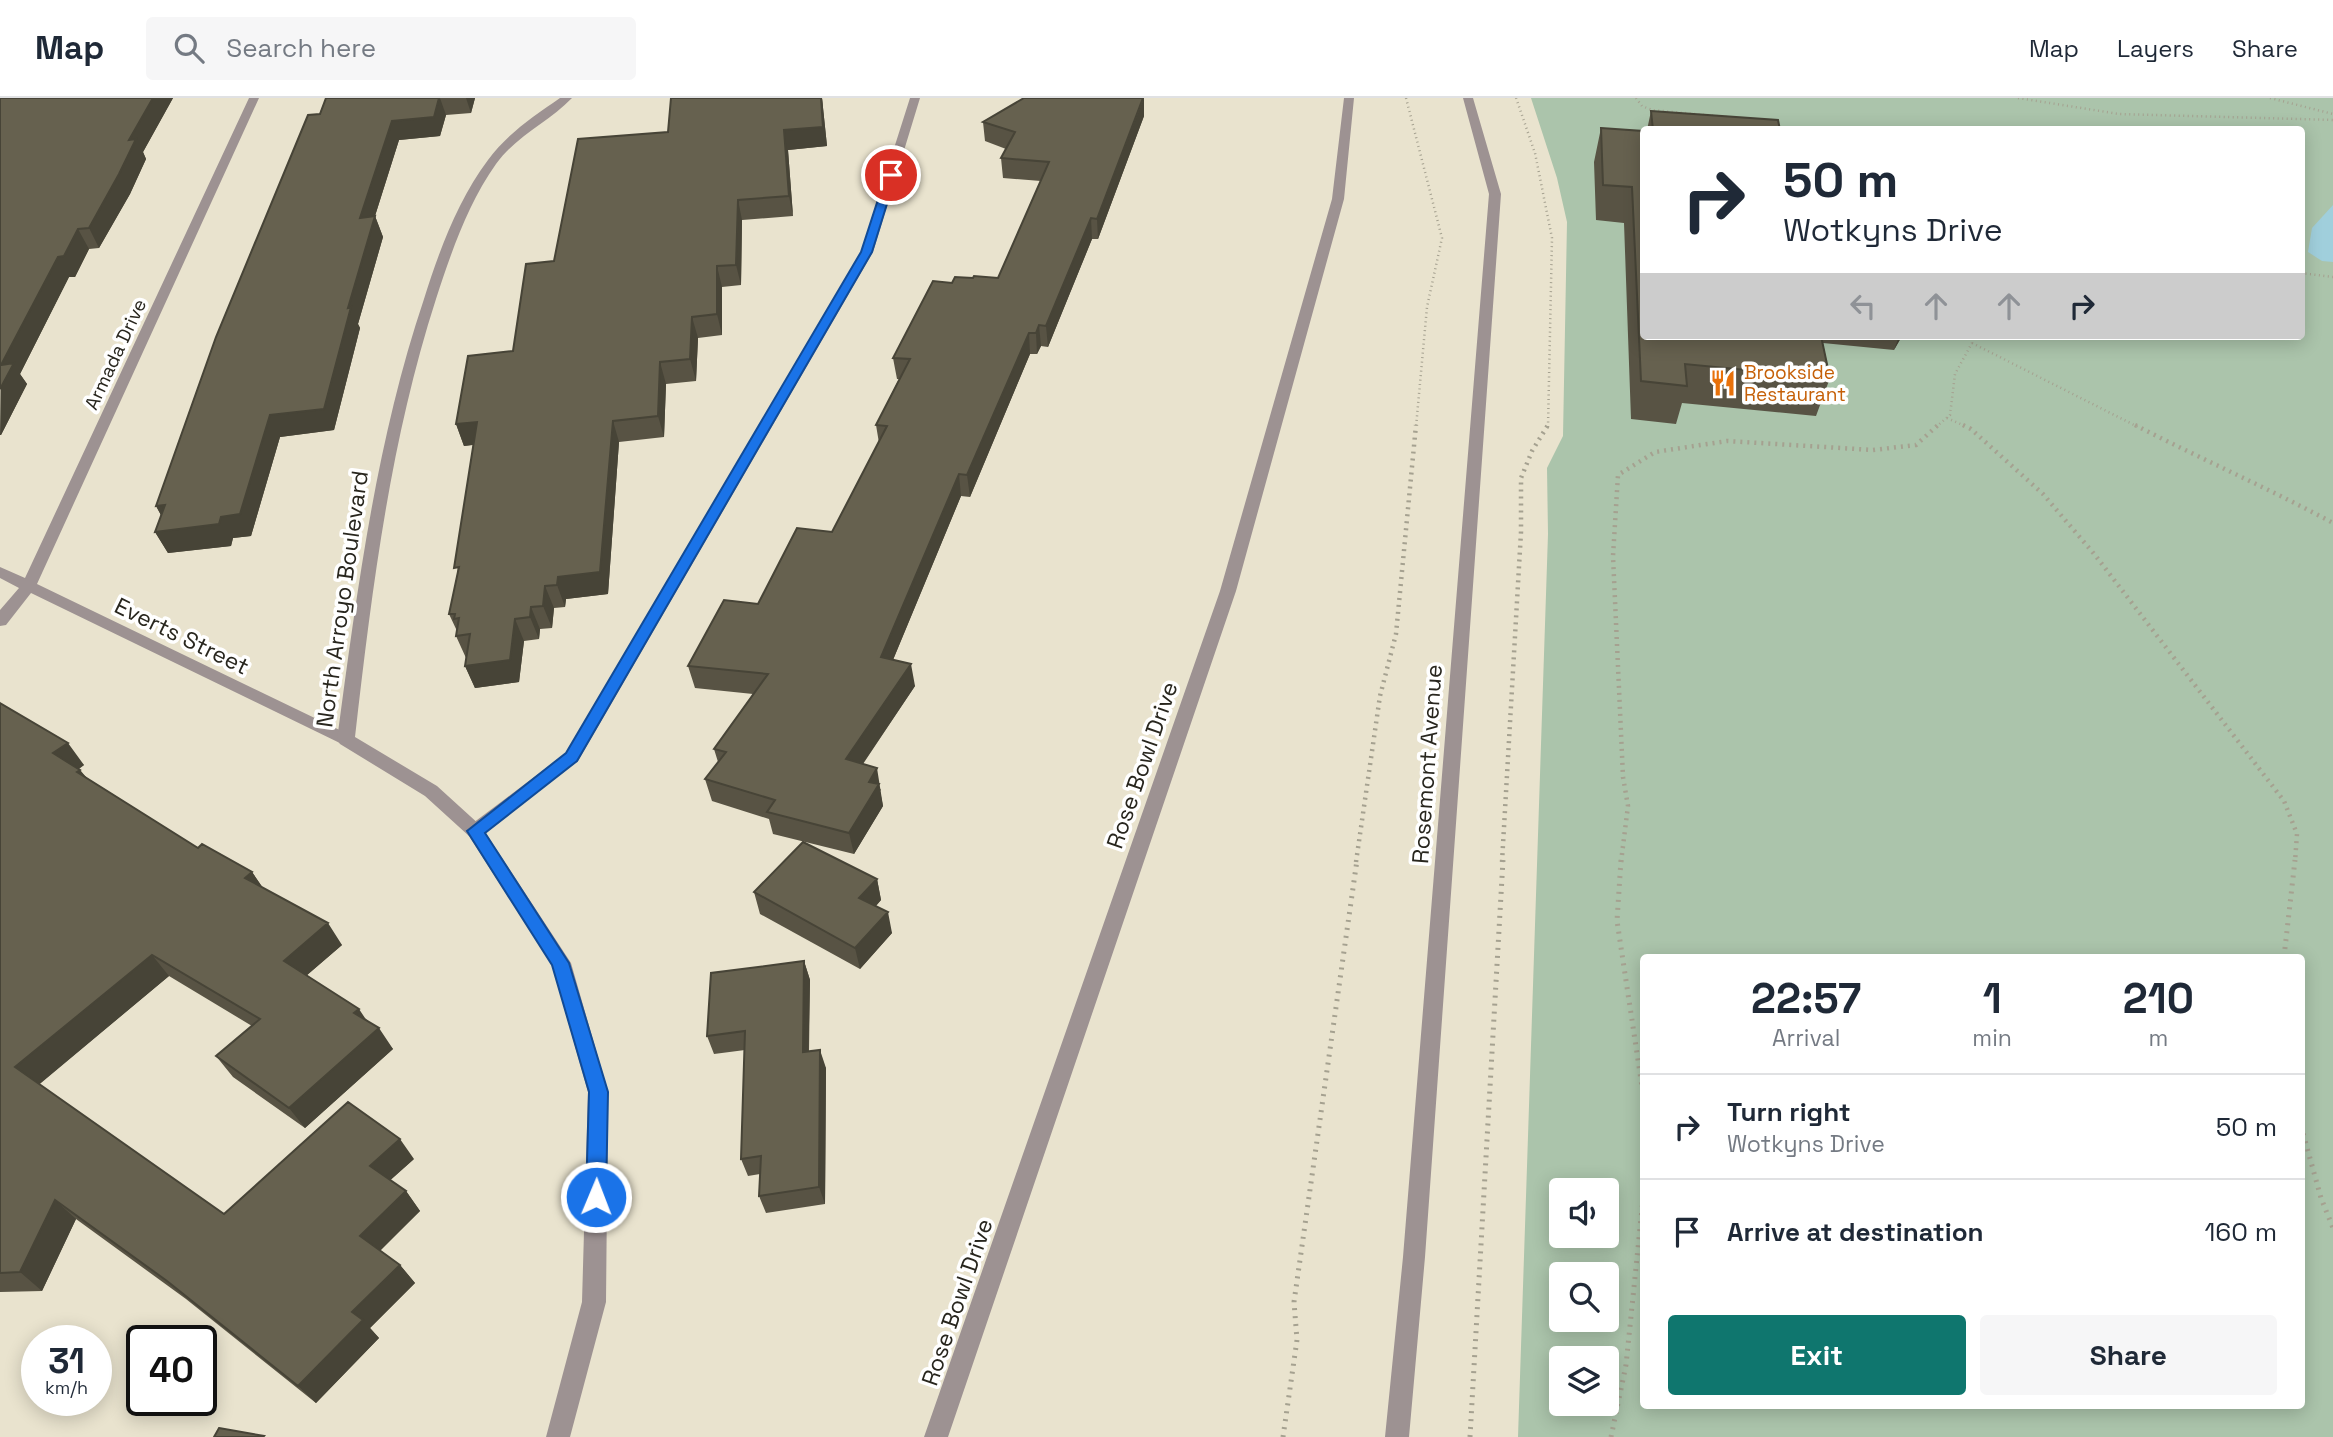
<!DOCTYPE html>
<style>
body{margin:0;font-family:"Space Grotesk",sans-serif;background:#f6f6f7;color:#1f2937;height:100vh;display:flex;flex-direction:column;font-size:26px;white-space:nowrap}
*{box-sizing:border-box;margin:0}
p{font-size:23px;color:#747a83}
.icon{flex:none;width:38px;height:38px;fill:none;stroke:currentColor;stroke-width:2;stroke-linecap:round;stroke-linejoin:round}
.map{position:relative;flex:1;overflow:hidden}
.side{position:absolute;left:1640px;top:856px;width:665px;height:455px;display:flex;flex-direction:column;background:#fff;border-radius:7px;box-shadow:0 4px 18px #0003}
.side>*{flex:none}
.hud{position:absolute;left:1640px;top:28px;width:665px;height:214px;border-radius:7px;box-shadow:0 4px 18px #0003;background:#fff;color:#1f2937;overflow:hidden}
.buttons{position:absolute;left:1549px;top:1080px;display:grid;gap:14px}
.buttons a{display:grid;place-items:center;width:70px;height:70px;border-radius:7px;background:#fff;box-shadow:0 4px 18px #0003;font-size:35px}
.speed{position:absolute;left:21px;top:1227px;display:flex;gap:14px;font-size:35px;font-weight:700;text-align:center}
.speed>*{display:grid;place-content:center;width:91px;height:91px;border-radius:50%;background:#fff;box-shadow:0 4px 18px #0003;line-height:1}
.speed small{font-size:18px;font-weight:400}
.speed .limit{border:4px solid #111;border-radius:10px;background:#fff;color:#111}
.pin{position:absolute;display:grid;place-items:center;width:60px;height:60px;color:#fff;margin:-30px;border:4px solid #fff;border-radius:50%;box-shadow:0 2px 7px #0007}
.me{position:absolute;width:77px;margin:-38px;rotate:1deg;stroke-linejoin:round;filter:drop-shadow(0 0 5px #0008)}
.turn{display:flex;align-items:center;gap:24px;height:147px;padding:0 28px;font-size:32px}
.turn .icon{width:91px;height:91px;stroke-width:2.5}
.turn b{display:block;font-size:49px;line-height:60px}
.lanes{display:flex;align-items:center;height:66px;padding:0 28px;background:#0003;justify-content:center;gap:35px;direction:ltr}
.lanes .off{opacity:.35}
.eta{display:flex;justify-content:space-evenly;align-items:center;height:119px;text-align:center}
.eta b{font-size:42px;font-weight:600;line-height:49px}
.primary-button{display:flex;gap:14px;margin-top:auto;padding:14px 28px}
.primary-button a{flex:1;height:80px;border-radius:7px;background:#0f766e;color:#fff;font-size:28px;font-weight:600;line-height:80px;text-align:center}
.primary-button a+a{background:#f6f6f7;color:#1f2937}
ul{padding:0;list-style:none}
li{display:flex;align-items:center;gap:21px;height:105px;padding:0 28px;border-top:2px solid #e0e1e3}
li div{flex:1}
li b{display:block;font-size:26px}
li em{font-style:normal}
header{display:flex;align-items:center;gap:42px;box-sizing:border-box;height:98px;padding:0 35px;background:#fff;border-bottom:2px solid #e0e1e3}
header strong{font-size:33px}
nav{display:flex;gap:38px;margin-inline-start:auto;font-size:24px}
.search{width:490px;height:63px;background:#f6f6f7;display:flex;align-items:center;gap:18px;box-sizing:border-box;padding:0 24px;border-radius:7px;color:#747a83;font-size:26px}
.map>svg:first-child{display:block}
.green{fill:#abc4ab;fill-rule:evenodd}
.water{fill:#a0cfdc}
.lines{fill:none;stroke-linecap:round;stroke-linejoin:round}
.path-far2{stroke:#a5a190;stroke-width:2.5;stroke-dasharray:1 3.5;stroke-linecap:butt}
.path-far1{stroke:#a5a190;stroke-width:4.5;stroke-dasharray:2 5;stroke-linecap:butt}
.path{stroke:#a5a190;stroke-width:5;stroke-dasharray:2 6;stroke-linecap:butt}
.minor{fill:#9d9292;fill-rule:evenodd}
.tertiary{fill:#9d9292;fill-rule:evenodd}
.wall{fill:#585344}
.shaded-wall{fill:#474437}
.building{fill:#66614f;stroke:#474437;stroke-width:2}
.route{fill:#1a73e8;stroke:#114b97;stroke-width:2}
.labels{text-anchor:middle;stroke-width:7;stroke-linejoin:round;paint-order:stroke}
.far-street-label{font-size:19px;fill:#28261e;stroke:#fff}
.far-food-label{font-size:19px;fill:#c56008;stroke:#fff;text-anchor:start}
.street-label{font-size:23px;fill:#28261e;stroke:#fff}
</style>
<header>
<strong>Map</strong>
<div class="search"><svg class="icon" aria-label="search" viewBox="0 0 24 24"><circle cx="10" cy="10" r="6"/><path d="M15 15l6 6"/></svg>Search here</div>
<nav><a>Map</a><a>Layers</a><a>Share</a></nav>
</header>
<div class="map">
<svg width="2333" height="1339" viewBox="0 0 2333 1339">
<rect width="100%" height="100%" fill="#e9e3ce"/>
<path class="green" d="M1531,0H2333V1339H1518L1548,436L1547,370L1563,338L1567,124L1557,80ZM1643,32H2301V238H1643ZM1643,859H2301V1307H1643ZM1561,1092H1606V1138H1561ZM1561,1176H1606V1222H1561ZM1561,1260H1606V1306H1561Z"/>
<path class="water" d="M2333,107V164L2322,163L2308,154L2312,130Z"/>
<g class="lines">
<path class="path-far2" d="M1406,0L1442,140L1427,209L1416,329
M1516,0L1535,55L1552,140L1548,329
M1636,0L1642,8L1652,12L1728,19
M2018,0L2119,16L2333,22
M2270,0L2333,16
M2301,175L2333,179
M1972,245L2138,329
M1947,320L1967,329
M1936,329L1950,317L1955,276L1972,245V238"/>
<path class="path-far1" d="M1963,327L1971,331L2043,396L2095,457L2284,703L2297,736L2295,764
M2135,327C2201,361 2268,390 2333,425
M1356,764L1380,598L1396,536L1416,327
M1502,764L1521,434V380L1532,353L1548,327
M1621,764L1628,708L1623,679L1613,458L1618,377L1655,354L1727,343L1873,352L1916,347L1938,327"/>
<path class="path" d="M1621,762L1617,823L1643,995
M2284,859L2295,762
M2301,1028L2321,1100L2333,1130
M1283,1339L1297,1242L1294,1204L1357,762
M1470,1339L1503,762
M1611,1339L1626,1267L1643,1101"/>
<path class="minor" d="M249,0H259L37,486L352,638L355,642L352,646L346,648L31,495L6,527L0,528V512L19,490L0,480V469L25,480Z
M910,0H920L873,154L578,663L481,738H469L466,733L469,728L566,655L861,154Z
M1344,0H1354L1344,101L1236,493L948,1339H924L1220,493L1332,101Z
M1463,0H1473L1501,96L1425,1159L1409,1339H1385L1403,1159L1489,96Z"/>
<path class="tertiary" d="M560,0H572C549,24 517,37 496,66C468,105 451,155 436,201C390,344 372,491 355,639L437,688L481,728L571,865L608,994L606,1204L570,1339H546L582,1204L588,994L552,867L469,738L425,698L340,646L337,642C357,493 376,344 424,201C439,153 458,102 488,62C507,36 534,18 560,0Z"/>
</g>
<path class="wall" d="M0,0H173L143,54L146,61L130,96L99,150L89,151L75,179H69L20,276L27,286L1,337Z
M326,0H475L471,15L446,17L440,38L399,42L375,118L383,139L358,226L360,230L334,332L280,339L251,438L233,440L231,448L168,455L155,434L161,417L156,408Z
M671,0H822L827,48L788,52L793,118L742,122L741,187L722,189V237L698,240L696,283L666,286L664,339L619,344L608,496L566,501L565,509L554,510L552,530L540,531L539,541L524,543L519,584L475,590L465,568L466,560L456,538L457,533L449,516L457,477L473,347L464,348L456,326L513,253L554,163L668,34Z
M1144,0V18L1098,141H1092L1048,249L1041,248L1037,256H1030L970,399L961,398L893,562L915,588L863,666L881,692L880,693L883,708L854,756L773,736L769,721L712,703L705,681L718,664L714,651L753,596L695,590L688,568L758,506L832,434L879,345L876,327L899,281H897L893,260L952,185L973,180H998L1041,83L1003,80L1001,60L1006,51L985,43L983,24Z
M1651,13L1780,32H1647Z
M1601,30L1643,33V238H1902L1894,252L1823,245L1830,280L1816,318L1682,305L1676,326L1631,321L1624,125L1596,122L1594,64Z
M0,605L84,667L79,671L87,680L198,750L252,774L263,790L342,847L307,877L367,922L393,951L305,1030L233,979L216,958L252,928L169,878L39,986L224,1116L414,1061L390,1082L406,1093L420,1113L380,1152L400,1167L415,1185L370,1230L379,1240L316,1305L186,1201L76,1121L42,1193L0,1194Z
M877,781L881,802L876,808L892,835L860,871L760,816L754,794Z
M804,863L810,882L809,954L826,970L825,1106L766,1115L759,1098L760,1076L748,1078L741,1061L745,952L714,956L707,938Z"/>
<path class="shaded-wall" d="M153,0H173L143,54L146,61L130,96L99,150L89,130L129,42Z
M439,0H440L446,17L440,38L399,42L368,140L360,120L392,23Z
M466,0H475L471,15Z
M821,0H822L827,48L788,52L793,118L789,98L784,32Z
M1144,0V18L1098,141L1097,121Z
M738,102L742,122L741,187L736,167Z
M375,118L383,139L358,226L360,230L334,332L280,339L251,438L233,440L231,448L168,455L155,434L221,419L270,317L348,210Z
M1091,120L1092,141L1048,249L1046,228Z
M78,131L89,151L75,179H69L20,276L27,286L1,337H0L1,267L58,159Z
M717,168L722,189V237L717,216Z
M692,219L698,240L696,283L690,261Z
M1039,227L1041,248L1037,256L1036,235Z
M1029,235L1030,256L970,399L967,377Z
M1899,238H1902L1894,252Z
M660,264L666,286L664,339L658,318Z
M613,323L619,344L608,496L566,501L565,509L557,487L558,479Z
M477,324L485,345L464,348L456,326Z
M959,376L961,398L885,581L881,559Z
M165,407L168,430L156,408Z
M545,488L554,510L552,530L543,508Z
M531,509L540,531L539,541L530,519Z
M515,521L524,543L519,584L475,590L465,568Z
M911,566L915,588L851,683L846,661Z
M68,645L84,667L69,677L53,655Z
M877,670L883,708L854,756L849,735L869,684Z
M80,672L97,694L77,674Z
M252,774L267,796L245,780Z
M877,781L881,802L864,821L859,800Z
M888,814L892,835L860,871L855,850Z
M328,825L342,847L299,884L284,863Z
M152,857L169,878L35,990L15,969Z
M804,863L810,882L808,973L803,954Z
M359,911L373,932L354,915Z
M379,930L393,951L305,1030L289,1010Z
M820,952L826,970L825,1106L819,1089Z
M400,1041L414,1061L385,1087L370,1068Z
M406,1093L420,1113L376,1157L360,1138Z
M55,1102L76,1121L42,1193L20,1174Z
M400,1167L415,1185L370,1230L379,1240L316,1305L298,1288L352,1214Z"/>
<path class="building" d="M0,0H153L129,42L136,41L119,76L89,130L78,131L64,158L58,159L1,267L14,265L0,291Z
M326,0H439L434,19L392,23L360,120L375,118L348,210L351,209L324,311L270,317L240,416L221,419L219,426L155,434L165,407L156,408L216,239L308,17L320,16Z
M671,0H821L823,29L784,32L789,98L738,102L736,167L717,168V216L692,219L690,261L660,264L658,318L613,323L600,474L558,479L557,487L545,488L543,508L531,509L530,519L515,521L510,562L465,568L470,536L456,538L459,520L454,521L455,516H449L459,469L454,470L477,324L456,326L468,258L513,253L526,166L554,163L578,41L668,34Z
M1024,0H1143L1097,121L1091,120L1046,228L1039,227L1036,235H1029L967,377L959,376L881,559L911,566L846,661L877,670L869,684L879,686L849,735L767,714L775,702L705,681L726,654L714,651L768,576L688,568L724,502L758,506L797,430L832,434L887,328L876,327L910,261L893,260L933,183L952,185L955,179L973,180L974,178L998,180L1049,64L1001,60L1015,34L983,24Z
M1651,13L1778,22L1780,32H1653Z
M1601,30L1643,33V238H1821L1830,280L1685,266L1687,288L1641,283L1632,89L1603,87Z
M0,605L68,645L53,655L80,672L77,674L198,750L202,746L252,774L245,780L328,825L284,863L359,911L354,915L379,930L289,1010L216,958L260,921L152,857L15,969L224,1116L348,1004L400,1041L370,1068L406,1093L360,1138L400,1167L352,1214L363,1222L298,1288L167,1183L55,1102L20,1174L0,1175Z
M803,744L877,781L859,800L888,814L855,850L754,794Z
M804,863L803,954L820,952L819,1089L759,1098L761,1058L741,1061L745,933L707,938L711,875Z
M219,1330L264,1338L263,1339H214Z"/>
<path class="route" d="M891,74L896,77L872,154L577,663L485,735L569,865L608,994L606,1099L603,1106L596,1109L589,1106L586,1099L589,994L552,867L467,733L566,655L861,154L886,77Z"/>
<defs>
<g id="restaurant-bare" transform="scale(2.1)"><path d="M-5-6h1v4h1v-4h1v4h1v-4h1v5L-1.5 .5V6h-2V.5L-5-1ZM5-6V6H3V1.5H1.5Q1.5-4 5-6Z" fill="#e8710a" stroke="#fff" stroke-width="2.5" paint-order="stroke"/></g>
</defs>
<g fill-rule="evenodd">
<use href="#restaurant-bare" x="1723" y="285"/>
</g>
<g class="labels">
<g class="far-street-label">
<text transform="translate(115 256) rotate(-65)" y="7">Armada Drive</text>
</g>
<g class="far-food-label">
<text x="1744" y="281">Brookside<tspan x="1744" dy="22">Restaurant</tspan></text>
</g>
<g class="street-label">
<text transform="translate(342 501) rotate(-82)" y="8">North Arroyo Boulevard</text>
<text transform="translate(182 538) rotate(26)" y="8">Everts Street</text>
<text transform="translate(1427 666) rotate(-86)" y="8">Rosemont Avenue</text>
<text transform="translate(1142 667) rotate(-71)" y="8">Rose Bowl Drive</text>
<text transform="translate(957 1204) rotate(-71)" y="8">Rose Bowl Drive</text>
</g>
</g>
</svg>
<div class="buttons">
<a><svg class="icon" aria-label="sound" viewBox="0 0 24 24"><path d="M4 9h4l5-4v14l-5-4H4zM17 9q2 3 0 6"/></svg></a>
<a><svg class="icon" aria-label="search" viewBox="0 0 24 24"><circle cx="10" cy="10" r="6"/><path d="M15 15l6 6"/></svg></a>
<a><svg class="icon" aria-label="layers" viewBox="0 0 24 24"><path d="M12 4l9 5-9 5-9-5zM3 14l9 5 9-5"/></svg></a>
</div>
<div class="speed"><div>31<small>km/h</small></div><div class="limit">40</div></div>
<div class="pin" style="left:891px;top:77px;background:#d93025"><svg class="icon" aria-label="arrive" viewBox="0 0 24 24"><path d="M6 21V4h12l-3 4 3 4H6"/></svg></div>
<svg class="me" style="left:596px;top:1099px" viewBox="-20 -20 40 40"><circle r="17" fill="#1a73e8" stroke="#fff" stroke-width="3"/><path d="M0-11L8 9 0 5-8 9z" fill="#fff"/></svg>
<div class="hud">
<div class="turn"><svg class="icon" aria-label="right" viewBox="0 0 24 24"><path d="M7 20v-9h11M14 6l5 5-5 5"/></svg><div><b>50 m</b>Wotkyns Drive</div></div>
<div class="lanes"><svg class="icon off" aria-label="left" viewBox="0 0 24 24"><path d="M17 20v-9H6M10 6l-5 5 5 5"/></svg><svg class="icon off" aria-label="ahead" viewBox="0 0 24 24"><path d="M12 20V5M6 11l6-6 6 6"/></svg><svg class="icon off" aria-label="ahead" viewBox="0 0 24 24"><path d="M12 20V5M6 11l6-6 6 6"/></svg><svg class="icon" aria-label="right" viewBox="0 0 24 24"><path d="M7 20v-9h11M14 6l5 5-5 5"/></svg></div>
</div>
<section class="side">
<div class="eta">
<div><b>22:57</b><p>Arrival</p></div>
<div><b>1</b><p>min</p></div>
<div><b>210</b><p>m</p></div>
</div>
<ul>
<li><svg class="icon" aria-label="right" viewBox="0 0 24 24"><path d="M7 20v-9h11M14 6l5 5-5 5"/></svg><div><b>Turn right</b><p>Wotkyns Drive</p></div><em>50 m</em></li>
<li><svg class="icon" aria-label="arrive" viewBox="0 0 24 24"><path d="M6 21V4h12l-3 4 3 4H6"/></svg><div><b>Arrive at destination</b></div><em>160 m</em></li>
</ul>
<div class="primary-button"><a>Exit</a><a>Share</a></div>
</section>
</div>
